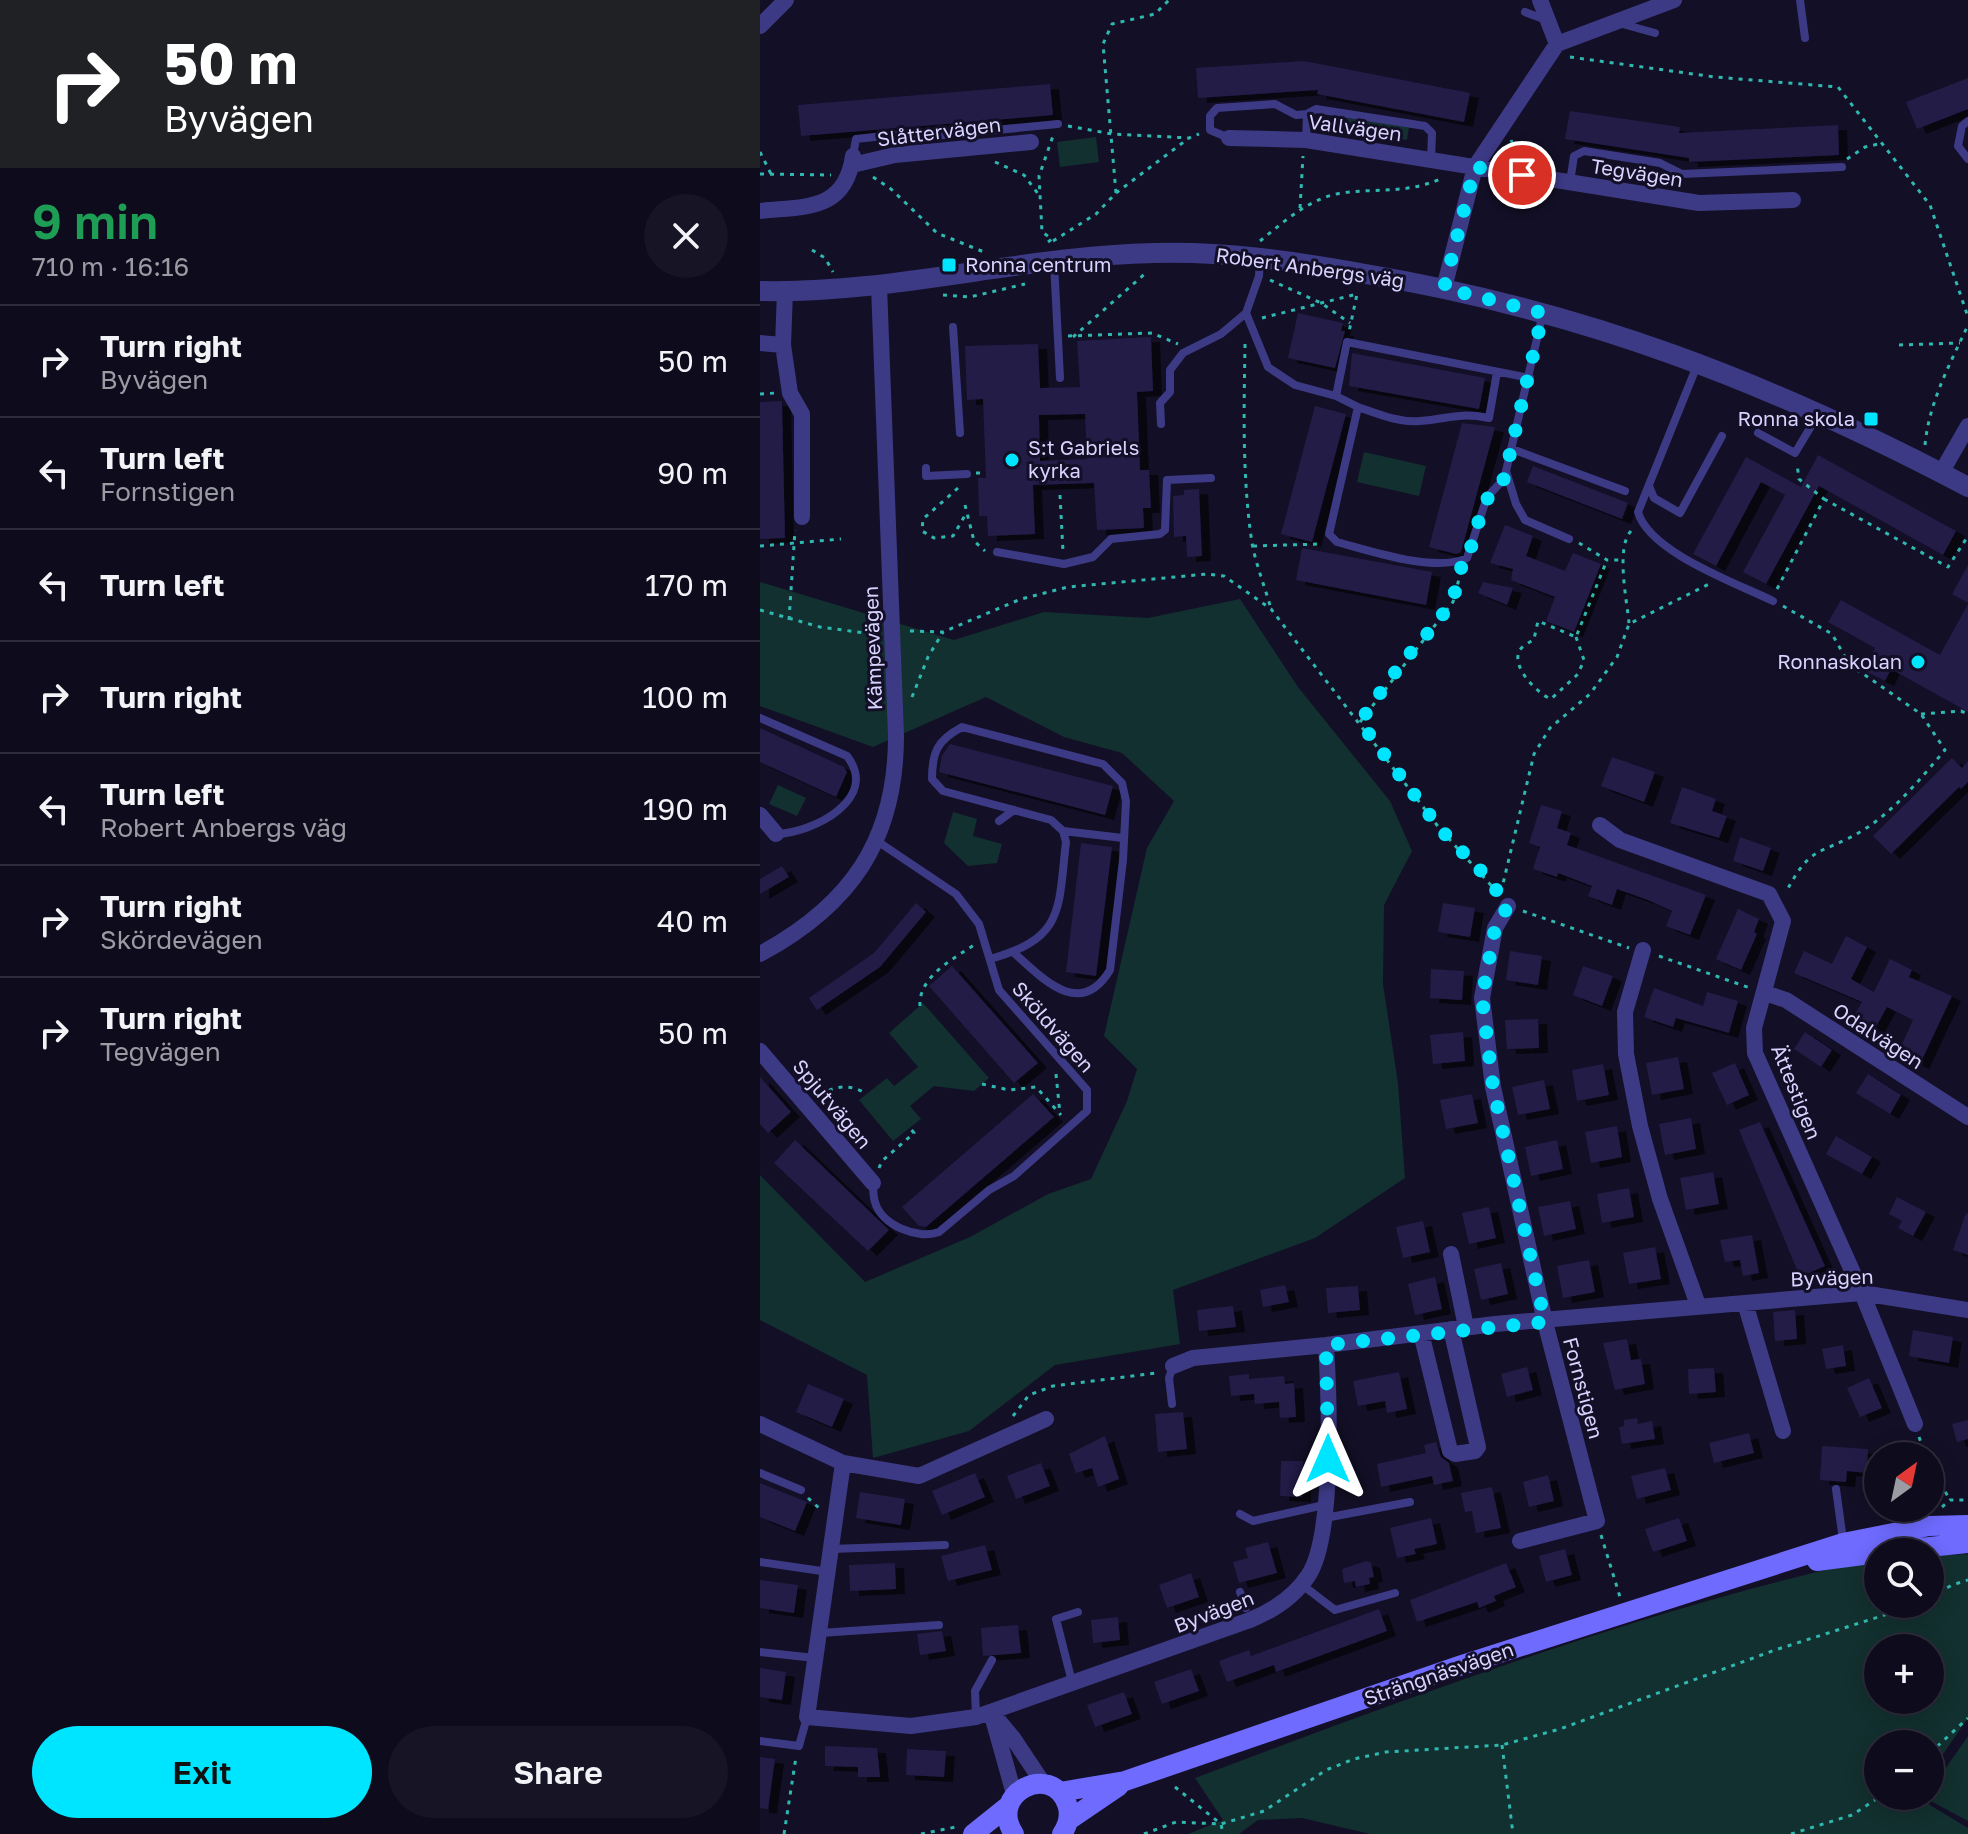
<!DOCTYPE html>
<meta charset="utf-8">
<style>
body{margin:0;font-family:"Golos Text",sans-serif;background:#171425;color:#f1f3f6;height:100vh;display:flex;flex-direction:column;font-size:30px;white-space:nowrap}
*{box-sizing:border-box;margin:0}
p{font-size:26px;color:#9b9ba3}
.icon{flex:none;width:44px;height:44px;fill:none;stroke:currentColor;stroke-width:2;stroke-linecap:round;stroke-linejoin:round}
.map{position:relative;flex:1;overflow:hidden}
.sheet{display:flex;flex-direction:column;background:#0e0b1c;width:760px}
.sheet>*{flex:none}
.top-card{background:#202124;color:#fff;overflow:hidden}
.needle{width:52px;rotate:33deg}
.fabs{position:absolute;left:1104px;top:1442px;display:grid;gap:16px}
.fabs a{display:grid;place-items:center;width:80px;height:80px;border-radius:50%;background:#0e0b1c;box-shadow:0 4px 20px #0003,0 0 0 2px #2e2b3b;font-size:40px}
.pin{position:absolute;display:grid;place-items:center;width:68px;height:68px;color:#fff;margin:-34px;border:4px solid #fff;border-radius:50%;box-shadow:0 2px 8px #0007}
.me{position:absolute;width:88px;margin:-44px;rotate:0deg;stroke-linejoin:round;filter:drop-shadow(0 0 6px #0008)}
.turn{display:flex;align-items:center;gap:28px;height:168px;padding:0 32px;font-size:36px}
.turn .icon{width:104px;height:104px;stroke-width:2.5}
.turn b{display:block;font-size:56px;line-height:68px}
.round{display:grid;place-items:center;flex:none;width:84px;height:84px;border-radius:42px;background:#171425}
.summary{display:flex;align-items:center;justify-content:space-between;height:136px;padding:0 32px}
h1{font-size:48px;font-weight:600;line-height:60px;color:#1e9e55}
.button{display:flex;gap:16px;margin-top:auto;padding:16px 32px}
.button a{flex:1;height:92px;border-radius:48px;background:#00e5ff;color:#111;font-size:32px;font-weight:600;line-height:92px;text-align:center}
.button a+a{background:#171425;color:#f1f3f6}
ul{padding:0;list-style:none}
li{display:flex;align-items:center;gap:24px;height:112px;padding:0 32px;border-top:2px solid #2e2b3b}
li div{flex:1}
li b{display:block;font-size:30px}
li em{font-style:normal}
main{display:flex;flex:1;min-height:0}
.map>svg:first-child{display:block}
.green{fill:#12302f;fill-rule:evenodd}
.building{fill:#241b47;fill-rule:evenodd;filter:url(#shadow)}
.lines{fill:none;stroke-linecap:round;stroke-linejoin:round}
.path{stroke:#2fb8b0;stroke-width:3;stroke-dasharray:4 6;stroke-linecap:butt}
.service{stroke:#3d3a85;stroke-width:8}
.minor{stroke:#3d3a85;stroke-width:16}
.tertiary{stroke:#3d3a85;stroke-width:20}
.secondary{stroke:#6f6bff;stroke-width:20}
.route{stroke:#00e5ff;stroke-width:14;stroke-dasharray:0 25.2}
.poi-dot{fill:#00e5ff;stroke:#130f26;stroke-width:3}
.labels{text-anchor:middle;stroke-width:6;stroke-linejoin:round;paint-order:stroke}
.street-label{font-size:20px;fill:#d9d4ff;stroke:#130f26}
.poi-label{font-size:20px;fill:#d9d4ff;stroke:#130f26;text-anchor:start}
</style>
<main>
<section class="sheet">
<div class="top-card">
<div class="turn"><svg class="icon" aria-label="right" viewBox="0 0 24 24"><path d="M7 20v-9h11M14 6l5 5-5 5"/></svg><div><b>50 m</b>Byvägen</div></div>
</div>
<div class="summary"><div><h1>9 min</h1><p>710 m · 16:16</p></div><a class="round"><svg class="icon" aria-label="close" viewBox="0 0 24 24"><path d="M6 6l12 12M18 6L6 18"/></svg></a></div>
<ul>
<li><svg class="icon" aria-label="right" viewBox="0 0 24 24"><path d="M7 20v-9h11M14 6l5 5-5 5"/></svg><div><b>Turn right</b><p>Byvägen</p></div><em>50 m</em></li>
<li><svg class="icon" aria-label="left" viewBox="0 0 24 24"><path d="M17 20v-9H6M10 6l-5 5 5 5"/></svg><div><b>Turn left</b><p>Fornstigen</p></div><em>90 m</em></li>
<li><svg class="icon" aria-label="left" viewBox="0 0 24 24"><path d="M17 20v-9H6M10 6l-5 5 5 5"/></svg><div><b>Turn left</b></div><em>170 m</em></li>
<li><svg class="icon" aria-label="right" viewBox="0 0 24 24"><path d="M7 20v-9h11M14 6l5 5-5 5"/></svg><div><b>Turn right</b></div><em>100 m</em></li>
<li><svg class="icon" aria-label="left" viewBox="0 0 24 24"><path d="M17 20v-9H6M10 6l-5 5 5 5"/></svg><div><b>Turn left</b><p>Robert Anbergs väg</p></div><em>190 m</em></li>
<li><svg class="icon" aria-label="right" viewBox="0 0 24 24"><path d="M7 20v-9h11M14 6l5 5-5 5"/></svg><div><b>Turn right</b><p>Skördevägen</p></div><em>40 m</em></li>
<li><svg class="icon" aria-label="right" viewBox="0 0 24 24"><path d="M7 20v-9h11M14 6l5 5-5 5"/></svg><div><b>Turn right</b><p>Tegvägen</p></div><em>50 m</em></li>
</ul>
<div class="button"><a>Exit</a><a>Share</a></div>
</section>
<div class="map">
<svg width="1208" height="1834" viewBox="0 0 1208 1834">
<defs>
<filter id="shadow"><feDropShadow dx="9" dy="5" stdDeviation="0" flood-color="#0009"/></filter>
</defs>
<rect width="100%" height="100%" fill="#130f26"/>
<path class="green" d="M587,118L649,127L647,140L585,130Z
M336,137L339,162L300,167L297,142Z
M604,452L666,466L659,496L597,482Z
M0,582L194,640L284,612L388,618L480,599L538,687L630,801L652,851L624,905L623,984L638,1083L645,1178L555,1238L413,1290L420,1344L295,1365L209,1431L113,1458L107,1375L0,1320V1175L105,1282L210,1237L288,1194L331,1179L367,1101L377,1069L344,1036L387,848L414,801L362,753L304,737L226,697L113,747L0,706Z
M18,785L46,798L37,816L9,804Z
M193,812L217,819L213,836L242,844L237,863L208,866L184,843Z
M163,1003L229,1078L214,1091L174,1086L150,1106L161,1119L133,1141L99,1100L127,1078L134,1086L158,1067L129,1033Z
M1208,1554V1718L1170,1773V1744H1118V1796H1155L1208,1828V1834H610L542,1818L498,1820L479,1834H428L463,1820L435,1778C653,1696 871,1614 1099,1562L1118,1561V1604H1170V1556ZM1118,1648H1170V1700H1118Z
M1208,1736V1821L1165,1798Z"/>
<path class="building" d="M544,61L710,93L704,122L557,94L558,90L438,98L436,68Z
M1208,78V109L1157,129L1146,102Z
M290,84L293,115L41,136L38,105Z
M810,111L920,127L919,133L1078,125L1079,155L929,162V158L805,139Z
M538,313L583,323L581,331H585L575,368L528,358Z
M391,337L393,391L377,392L380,470H389L391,508H383L384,528L337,530L334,483L273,485L275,534L228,536L227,516H219L218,478H226L223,399L207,400L205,346L278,344L280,388L320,387L317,341ZM325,414L327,459L280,461L279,415Z
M592,353L725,378L719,409L589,386Z
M22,401L25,538L0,539V402Z
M555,406L586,414L552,542L521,534Z
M702,423L735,427L701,552L696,554L669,547Z
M1058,455L1196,531L1183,555L1059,486L1006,584L983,572L1025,495L1001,482L956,566L933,554L986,457L1041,487Z
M773,466L868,503L862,519L767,482Z
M439,489L442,556L427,557L426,536L414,537L413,496L424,495V490Z
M745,525L773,536L766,556L805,571L813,553L841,564L814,632L786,621L795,597L751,580L753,569L730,563Z
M542,548L672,572L666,605L536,580Z
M1208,565V603L1192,594Z
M723,582L753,588L747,605L718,593Z
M1081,600L1180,655L1208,604V712L1131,669L1125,681L1103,670L1115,648L1068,622Z
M0,728L84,767L87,772L76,797L0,762Z
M190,744L353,786L345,815L179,772L182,756Z
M852,757L895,772L884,802L841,786Z
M1192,758L1202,768L1208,761V782L1201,789L1199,787L1131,854L1113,836Z
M922,787L956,799L952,811L967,816L959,838L910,823Z
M781,805L802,811L797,828L811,833L807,845L946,895L930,935L906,926L912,911L888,900L857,889L852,905L828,896L832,886L798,873L797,877L773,869L780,847L769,843Z
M980,837L1011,848L1003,871L973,861Z
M321,843L352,847L336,976L306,972Z
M22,866L29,877L0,894V879Z
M156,903L166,912L120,967L57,1010L49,998L114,953Z
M683,903L715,908L710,937L678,932Z
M978,909L999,919L994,932L997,934L981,970L956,959Z
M1086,936L1107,947L1091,979L1114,992L1130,959L1152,970L1149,977L1192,996L1160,1064L1138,1053L1153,1020L1127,1007L1112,1034L1090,1023L1102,1002L1034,973L1044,951L1072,964Z
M750,951L782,956L778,985L746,980Z
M192,966L278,1063L254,1083L169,986Z
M823,966L853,976L842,1006L813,995Z
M671,969L704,971L702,1000L670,998Z
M894,988L943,1006L947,992L978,1001L969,1033L916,1018L913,1027L884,1017Z
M778,1019L779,1048L747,1049L745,1020Z
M703,1032L705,1061L673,1064L670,1035Z
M1045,1032L1072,1050L1061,1067L1034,1049Z
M918,1057L924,1089L892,1095L886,1063Z
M975,1063L989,1095L967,1105L952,1073Z
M843,1064L849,1095L817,1101L812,1070Z
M1108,1074L1141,1095L1130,1114L1096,1093Z
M0,1077L31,1112L8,1133L0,1124Z
M784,1080L790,1109L758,1115L752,1087Z
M273,1094L294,1117L166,1227L159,1226L142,1207Z
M712,1094L718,1123L686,1129L680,1100Z
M931,1118L936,1149L905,1155L899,1124Z
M1000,1122L1065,1266L1040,1277L979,1130Z
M857,1126L862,1157L831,1163L825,1132Z
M1076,1136L1112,1157L1102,1174L1066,1154Z
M35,1140L129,1230L108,1251L14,1163Z
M797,1140L803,1169L771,1176L765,1147Z
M953,1172L959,1204L926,1210L920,1178Z
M869,1188L874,1217L842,1223L837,1194Z
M1137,1197L1166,1212L1153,1236L1138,1228L1142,1221L1129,1214Z
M810,1201L816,1229L784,1236L778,1207Z
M729,1207L736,1238L709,1244L702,1213Z
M1206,1213L1208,1214V1255L1193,1250Z
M663,1221L670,1252L643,1258L636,1227Z
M992,1235L999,1273L983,1276L980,1260L965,1262L960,1240Z
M895,1247L901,1279L869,1284L863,1253Z
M829,1260L835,1292L803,1298L797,1266Z
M741,1263L748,1294L721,1300L714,1269Z
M675,1277L682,1309L655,1315L648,1284Z
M525,1285L529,1302L503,1307L500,1290Z
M598,1286L600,1310L568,1313L566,1288Z
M473,1306L476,1327L439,1331L437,1310Z
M1035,1310L1037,1339L1015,1341L1013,1312Z
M1153,1330L1193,1337L1189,1363L1149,1356Z
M867,1339L871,1360L881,1359L885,1384L855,1390L843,1343Z
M1083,1345L1086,1366L1066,1369L1062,1349Z
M767,1367L773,1390L747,1397L741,1374Z
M954,1368L956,1392L929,1394L928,1369Z
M639,1372L647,1409L627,1413L625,1401L598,1406L593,1381Z
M489,1374V1379L524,1376L525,1384L534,1383L536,1417L520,1418L519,1402L495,1404L494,1394L471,1396L469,1376Z
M1109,1378L1122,1408L1100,1417L1087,1388Z
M48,1384L84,1399L72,1427L36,1412Z
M423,1412L427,1449L398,1452L395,1414Z
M877,1418L878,1424L892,1421L895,1439L862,1444L859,1427L864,1426V1420Z
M1208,1420V1439L1197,1442L1192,1424Z
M989,1433L994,1453L954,1463L949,1443Z
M345,1436L359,1479L338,1487L332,1468L316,1473L309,1454Z
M676,1442L681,1457L689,1463L693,1481L674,1485L672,1476L621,1487L617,1464L666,1453L664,1445Z
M1062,1446L1108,1449L1107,1473L1087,1471L1086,1482L1060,1480Z
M521,1461H543L542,1497L520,1496Z
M281,1463L290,1486L256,1499L247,1476Z
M905,1468L911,1490L877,1499L871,1476Z
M215,1473L225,1497L182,1515L172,1491Z
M788,1475L794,1501L769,1507L763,1482Z
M0,1483L47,1502L35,1531L0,1517Z
M732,1487L741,1528L716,1533L712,1511L705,1512L701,1493Z
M100,1492L145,1499L141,1525L96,1518Z
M671,1518L677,1544L654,1549L656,1554L637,1558L630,1528Z
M919,1518L927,1541L893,1552L885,1529Z
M508,1542L517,1573L479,1583L473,1562L488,1558L485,1548Z
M225,1545L232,1570L188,1581L181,1556Z
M805,1549L812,1575L786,1582L779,1556Z
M606,1561L611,1563L614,1577L609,1578L610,1584L596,1587L595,1581L584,1583L582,1569Z
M135,1563L136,1589L90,1591L89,1565Z
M746,1563L756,1587L734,1596L736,1601L719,1608L717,1602L657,1622L650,1600Z
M431,1573L439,1597L407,1608L399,1585Z
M0,1580L38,1585L34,1613L0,1608Z
M619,1609L627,1631L516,1672L514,1665L467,1682L459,1661L489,1650L491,1656Z
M358,1617L360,1640L333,1643L331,1620Z
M258,1625L261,1653L223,1656L221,1628Z
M182,1631L186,1651L160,1655L157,1634Z
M0,1668L26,1672L22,1700L0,1697Z
M431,1669L439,1691L402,1704L394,1682Z
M364,1692L372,1714L335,1727L327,1705Z
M65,1746L117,1748L120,1777H98V1767L65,1766Z
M147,1749L186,1751L184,1777L146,1775Z
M0,1757L15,1759L8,1809L0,1808Z"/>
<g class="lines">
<path class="path" d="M810,57L955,77L1078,87L1170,205L1208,317
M308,126L352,134L429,138L439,134
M751,140L759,158
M0,152L11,174
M1087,159L1105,147L1123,143
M235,162L264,175L279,195
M0,174L71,175
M113,177L131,189L177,233L224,252
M356,193L429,138
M745,197L746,188
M540,208L543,156
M293,241L336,214L356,193L343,44L352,24L395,14L409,0
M500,241C525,221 548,199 581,193C615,188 647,194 680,179
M288,242L292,239L282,232L279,176L293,136
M52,250L65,258L73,272
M510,280L561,303L590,323
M183,295L210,297L265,284
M502,318L597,294L589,332
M308,336L392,333L418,344
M313,337L388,271
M485,344C484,410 482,477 492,543C496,565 505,587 511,609
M1139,345L1200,343
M0,394L16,393
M1165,445C1169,402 1190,364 1208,325
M216,473H226
M198,488L163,519L162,531L174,538L193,536L207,512
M300,495L303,552
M1064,499L1188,567L1208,536
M205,505L214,541L225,551
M819,543L847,560H862
M0,546L81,539
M493,546L561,544
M1017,589L1064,499L1039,479L1037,464
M1023,606L1072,634L1089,664L1161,714L1185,750C1160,779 1134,812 1100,832C1059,856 1052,843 1026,892
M0,610L60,627L113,634
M29,620L35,530
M869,623C867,601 855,545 872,530
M150,631L183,632L261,599L308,587L447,574L464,576L511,609L680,829L738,893
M816,637L824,660L818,674L791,699C778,694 752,668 759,652C761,646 769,643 774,639L778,621L816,637L847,560
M152,697L168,657L183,632
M1161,714L1201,711L1208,714
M600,722L693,602L701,571
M741,892L774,754L790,728L830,694L857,657L869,624L949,584
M763,911L869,948
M899,956L990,988
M160,1006C158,977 193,959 214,945
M296,1074L300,1114
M222,1084L249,1090L276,1087L301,1115
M60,1095C77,1085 90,1084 107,1094
M119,1168L122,1161L154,1133L150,1128
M253,1416L269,1395L293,1386L397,1373
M1159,1437L1166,1456
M1170,1466L1190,1500
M48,1498L60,1509
M1182,1507L1190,1500H1208
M841,1535L860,1597
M1170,1598L1192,1585L1208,1580
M742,1745L753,1834
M1170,1753L1208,1718
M415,1787L461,1824L463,1834
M24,1834L36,1757
M161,1834L196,1827
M384,1834L416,1822L461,1824L504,1811L566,1770L594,1759L626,1752L742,1745L800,1729L1015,1650L1159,1604
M1031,1834L1092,1815L1121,1796"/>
<path class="service" d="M1040,0L1045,38
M765,12L786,20
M859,23L895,33
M1208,121L1202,126L1198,146L1208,159
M469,138L450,130V116L457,108L515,104L536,115L547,114
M546,140L547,114L556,109L665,126L672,133L671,160
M93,155L96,139L142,134L153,138L298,124
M810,182L814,156L824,151L900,163L922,174L1082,167
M500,261L499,276L486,313L508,367L535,385L576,396L587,342L770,378
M294,263L300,378
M783,313L746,471L756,504L765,520L809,539
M193,327L200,433
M938,363L878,512C889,552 976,583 1013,601
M576,396L598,407L569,534L577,542C611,551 675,573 707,558L727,497L744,479L746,471
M598,407C618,414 639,423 660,421C689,419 697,412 729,418L737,372
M401,424L400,403L410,392V370L423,353L461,334L486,313
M998,433L1035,453L1059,413
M752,449L865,491
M166,468V476L207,474
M889,486L894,498L920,513L962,436
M237,552L304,564L333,557L351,539L400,534L405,530L407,480L451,478
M0,718L87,756C120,799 53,833 16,834
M239,821L254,810
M303,831L363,838
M230,959C305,938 298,910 306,842L303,831L291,820L183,791L172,779C172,751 178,740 202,727L343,764L362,783L366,801L363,860L350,970C320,1020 282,978 253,952
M113,1183C113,1189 113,1196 115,1202C121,1225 158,1240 179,1232L229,1190L254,1176L327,1111V1090L239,990L219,924L196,894L117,841
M412,1404L409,1378L413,1366
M0,1473L41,1490
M1076,1489L1083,1540
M480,1514L493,1521L564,1505
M565,1518L650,1502
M71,1549L185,1545
M0,1562L68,1572
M541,1584L575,1610L635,1593
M480,1592L486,1608
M452,1616L485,1606
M60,1633L179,1625
M0,1652L55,1658
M312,1682L296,1619L318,1612
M216,1716L215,1691L232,1660
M0,1741L39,1746L47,1717"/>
<path class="minor" d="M780,0L797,44
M0,26L26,0
M469,138L546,140L939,203L1033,200
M92,165L135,155L271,142
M0,211C44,206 85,212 93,156
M684,288L715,167L797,44L914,0
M25,291L23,345L30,393L42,414V517
M0,343L23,345
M1181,473L1208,426
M0,815L16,834
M840,825L860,840L1009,894L1023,921L994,1028L995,1053L1102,1293L1155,1424
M748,906L735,928L722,998L733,1087L785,1322L837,1521L760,1541
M883,950L865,1012L866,1054L880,1126L900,1199L938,1305
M0,954C91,905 136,840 136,736L119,286
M1005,993L1026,1000L1208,1117
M0,1051L113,1183
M691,1254L706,1327
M985,1303L1023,1431
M661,1333L690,1451L695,1454L715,1451L718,1447L691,1329
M566,1345L735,1324L1102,1293L1208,1310
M0,1424L83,1463L159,1476L286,1419
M83,1463L47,1717L151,1726L216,1717L490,1620C512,1611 534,1597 548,1576C575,1537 569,1394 566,1345L433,1358L413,1366
M232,1713L253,1738L283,1783
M233,1719L254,1794"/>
<path class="tertiary" d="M0,291C133,294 261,256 394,253C464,251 532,261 600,273C823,310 1009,382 1208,487"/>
<path class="secondary" d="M1122,1552L1208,1543
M1057,1561L1118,1553
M300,1792L365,1781L699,1666L1083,1543L1169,1526L1208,1525
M309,1820L359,1786
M213,1834L248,1806
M254,1834C227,1794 291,1761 307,1804C311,1815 308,1825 302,1834"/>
</g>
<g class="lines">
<path class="route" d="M568,1459L566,1345L785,1322L733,1087L722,998L735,928L748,906L725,875L680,829L600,722C613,703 626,684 640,666C669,628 697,612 702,561L707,558C718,532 720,496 744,479L783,313L684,288L715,167L762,175"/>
</g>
<g class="poi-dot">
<rect x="181" y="257" width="16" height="16" rx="4"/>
<rect x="1103" y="411" width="16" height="16" rx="4"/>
<circle cx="252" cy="460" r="8"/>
<circle cx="1158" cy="662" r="8"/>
</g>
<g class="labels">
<g class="street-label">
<text transform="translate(595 128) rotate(8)" y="7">Vallvägen</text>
<text transform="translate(179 132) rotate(-7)" y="7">Slåttervägen</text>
<text transform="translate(877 173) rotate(9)" y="7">Tegvägen</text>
<text transform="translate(550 268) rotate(8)" y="7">Robert Anbergs väg</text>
<text transform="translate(113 648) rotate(-92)" y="7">Kämpevägen</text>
<text transform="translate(293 1027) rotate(49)" y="7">Sköldvägen</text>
<text transform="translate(1118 1036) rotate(33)" y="7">Odalvägen</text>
<text transform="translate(1036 1092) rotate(68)" y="7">Ättestigen</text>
<text transform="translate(72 1104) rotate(50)" y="7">Spjutvägen</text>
<text transform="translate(1072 1278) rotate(-2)" y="7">Byvägen</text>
<text transform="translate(823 1388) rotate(75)" y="7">Fornstigen</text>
<text transform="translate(454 1612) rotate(-21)" y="7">Byvägen</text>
<text transform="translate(679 1674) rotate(-19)" y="7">Strängnäsvägen</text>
</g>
<g class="poi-label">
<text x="205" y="272">Ronna centrum</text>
<text x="1095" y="426" text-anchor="end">Ronna skola</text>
<text x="268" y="455">S:t Gabriels<tspan x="268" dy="23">kyrka</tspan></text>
<text x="1142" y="669" text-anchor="end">Ronnaskolan</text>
</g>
</g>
</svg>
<div class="fabs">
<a><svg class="needle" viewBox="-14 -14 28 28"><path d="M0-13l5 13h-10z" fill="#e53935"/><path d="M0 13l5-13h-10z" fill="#9b9ba3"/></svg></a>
<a><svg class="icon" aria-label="search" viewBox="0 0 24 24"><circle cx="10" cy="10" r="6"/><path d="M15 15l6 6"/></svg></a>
<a>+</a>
<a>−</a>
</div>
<div class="pin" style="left:762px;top:175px;background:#d93025"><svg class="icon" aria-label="arrive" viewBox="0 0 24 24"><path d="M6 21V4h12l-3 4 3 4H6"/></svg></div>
<svg class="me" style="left:568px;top:1459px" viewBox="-20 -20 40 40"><path d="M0-17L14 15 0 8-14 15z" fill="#00e5ff" stroke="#fff" stroke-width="4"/></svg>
</div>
</main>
